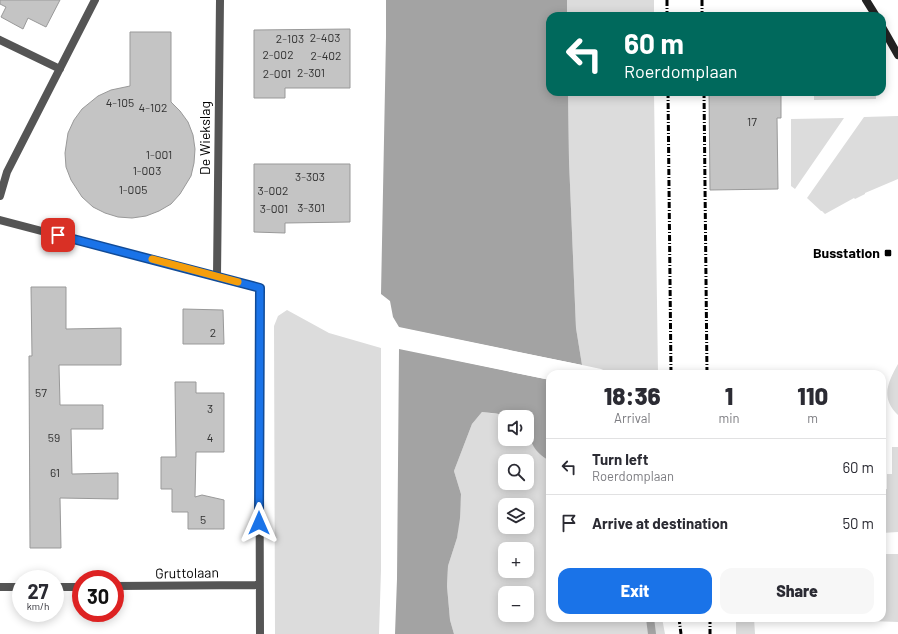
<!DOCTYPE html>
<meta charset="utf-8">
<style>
body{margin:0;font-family:Barlow,sans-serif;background:#f7f7f7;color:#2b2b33;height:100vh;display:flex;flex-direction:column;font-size:15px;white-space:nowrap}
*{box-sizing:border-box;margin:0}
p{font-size:13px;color:#7c7c81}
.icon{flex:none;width:22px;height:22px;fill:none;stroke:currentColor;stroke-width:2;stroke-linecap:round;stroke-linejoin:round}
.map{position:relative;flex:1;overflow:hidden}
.details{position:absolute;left:546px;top:370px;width:340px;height:252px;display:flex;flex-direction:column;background:#fff;border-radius:12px;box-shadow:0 2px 10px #0003}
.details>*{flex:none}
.hud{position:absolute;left:546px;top:12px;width:340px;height:84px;border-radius:12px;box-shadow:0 2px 10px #0003;background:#00695c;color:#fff;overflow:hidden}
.fabs{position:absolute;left:498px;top:410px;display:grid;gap:8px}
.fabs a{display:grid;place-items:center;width:36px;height:36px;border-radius:8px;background:#fff;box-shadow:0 2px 10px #0003;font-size:20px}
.speed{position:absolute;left:12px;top:570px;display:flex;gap:8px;font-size:20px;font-weight:700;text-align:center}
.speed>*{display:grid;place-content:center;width:52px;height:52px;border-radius:50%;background:#fff;box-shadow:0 2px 10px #0003;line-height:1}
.speed small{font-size:10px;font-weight:400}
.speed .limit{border:6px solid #d22;background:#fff;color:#111}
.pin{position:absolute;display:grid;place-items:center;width:34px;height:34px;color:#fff;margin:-17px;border-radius:8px;box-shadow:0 2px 6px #0006}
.me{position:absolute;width:44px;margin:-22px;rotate:0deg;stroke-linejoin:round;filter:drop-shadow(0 0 3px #0008)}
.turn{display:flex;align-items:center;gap:14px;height:84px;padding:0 12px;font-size:18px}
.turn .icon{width:52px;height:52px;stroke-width:2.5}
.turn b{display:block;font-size:28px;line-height:34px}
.eta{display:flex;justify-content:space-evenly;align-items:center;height:68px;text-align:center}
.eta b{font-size:24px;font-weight:800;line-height:28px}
.cta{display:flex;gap:8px;margin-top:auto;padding:8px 12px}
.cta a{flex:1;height:46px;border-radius:12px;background:#1a73e8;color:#fff;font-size:16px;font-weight:800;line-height:46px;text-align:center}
.cta a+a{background:#f7f7f7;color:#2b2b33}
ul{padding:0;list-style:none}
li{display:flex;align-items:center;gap:12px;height:56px;padding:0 12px;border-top:1px solid #e1e1e2}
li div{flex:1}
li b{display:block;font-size:15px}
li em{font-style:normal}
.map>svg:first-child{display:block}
.green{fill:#dcdcdc;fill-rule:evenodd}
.water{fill:#a3a3a3}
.pier{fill:#fff}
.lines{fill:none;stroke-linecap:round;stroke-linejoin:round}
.stream{stroke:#a3a3a3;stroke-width:8}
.building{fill:#c4c4c4;stroke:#999}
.minor{stroke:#555;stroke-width:8}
.secondary{stroke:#222;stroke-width:8}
.rail{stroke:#000;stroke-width:3;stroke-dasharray:6 2 1 2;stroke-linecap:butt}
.route-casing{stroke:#114b97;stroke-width:10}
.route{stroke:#1a73e8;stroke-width:7}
.slow{stroke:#f59e0b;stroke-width:7}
.poi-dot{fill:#000;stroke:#fff;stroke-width:1.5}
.labels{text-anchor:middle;stroke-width:3;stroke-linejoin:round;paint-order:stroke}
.number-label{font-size:12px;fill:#313131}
.street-label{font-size:14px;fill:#000;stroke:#fff}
.poi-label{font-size:14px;font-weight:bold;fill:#000;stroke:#fff;text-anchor:end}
</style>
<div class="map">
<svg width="898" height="634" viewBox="0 0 898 634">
<rect width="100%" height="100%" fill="#fff"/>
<path class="green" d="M567,0H654V16H567Z
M568,92H654L658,374H612L601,369L582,365L576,328L569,161Z
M814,92H876V99L814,100Z
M898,116V179L865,193V194L855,199L854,198L825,214L822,211H821L807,198L864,117Z
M844,118L795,189L791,186V119Z
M287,310L329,333L381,348V570L379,634H275L274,326L278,316Z
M898,364V415C880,398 888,382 898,364Z
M482,412L513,416L514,417H505V439H527V430C533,445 535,453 550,461V618H662L665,634H454L450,620L447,586L448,566L457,538L461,494L454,471L472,424ZM505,461H527V483H505ZM505,505H527V527H505ZM505,549H527V571H505ZM505,593H527V615H505Z
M892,447H898V532L882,533V490L887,489V474H892Z
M882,554H898V622L871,621L869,618H882Z
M736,618H754L755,634H736Z"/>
<path class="water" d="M386,0H567V16H550V92H568L569,161L576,328L582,365L399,327L393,317L390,301L381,294L386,37Z
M399,349L550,380V461C532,452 527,436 527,417C512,417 497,413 482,412L472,424L454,471L461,494L460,518L457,538L448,566L447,586L450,620L454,634H395L397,579Z"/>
<path class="pier" d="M396,327L582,365L581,367L399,329Z
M398,347L550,378V380L398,348Z"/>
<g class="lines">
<path class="stream" d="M650,618L652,634"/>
</g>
<path class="building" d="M0,0H60L46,27L28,18L23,29L1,17L6,7L0,4Z
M350,29V88H285V98H254V30Z
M130,32H171V102L180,111L188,122L193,135L195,149L194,163L191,176L180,194L171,204L159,211L146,216L132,218L118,217L105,213L93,207L82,197L71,180L66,167L65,153L68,133L74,120L82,109L98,96L111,90L130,86Z
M709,92H781V118H777L778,189L710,190Z
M254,164H350V222L285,223V233L254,232Z
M31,287H66V329L121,328V365H59L60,405H103V429H71L72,474L118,473V499L60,498L61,548H30L29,356H32Z
M183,309L223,310L224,344H183Z
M175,382H196V393H224V452H196L195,497L202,495L224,500V529H188V512H172V489H161V457H176Z"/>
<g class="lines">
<path class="minor" d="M0,40L60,69
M0,196L7,172L95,0
M0,220L259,288L260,634
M217,276L220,0
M115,586L259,585
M0,587H21
M55,587H81"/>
<path class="secondary" d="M866,0L876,16
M882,27L898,55"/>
<path class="rail" d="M667,0V16
M702,0V16
M668,92L671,374
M704,92L707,374
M679,618L681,634
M710,618V634"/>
</g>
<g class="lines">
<g class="route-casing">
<path id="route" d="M58,235L260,288L259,523"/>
</g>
<use href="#route" class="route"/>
<path class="slow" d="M152,259L238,282"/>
</g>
<rect class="poi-dot" x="884" y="249" width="8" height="8" rx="2"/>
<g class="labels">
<g class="number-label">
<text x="325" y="42">2-403</text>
<text x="290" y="43">2-103</text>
<text x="278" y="59">2-002</text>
<text x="326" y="60">2-402</text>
<text x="311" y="77">2-301</text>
<text x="277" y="78">2-001</text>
<text x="120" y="107">4-105</text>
<text x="153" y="112">4-102</text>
<text x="752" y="126">17</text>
<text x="159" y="159">1-001</text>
<text x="147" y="175">1-003</text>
<text x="310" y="181">3-303</text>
<text x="133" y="194">1-005</text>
<text x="273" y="195">3-002</text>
<text x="311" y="212">3-301</text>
<text x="274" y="213">3-001</text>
<text x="213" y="337">2</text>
<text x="41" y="397">57</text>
<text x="210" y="413">3</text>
<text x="54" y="442">59</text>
<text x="210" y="442">4</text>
<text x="55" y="477">61</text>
<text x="203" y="524">5</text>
</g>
<g class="street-label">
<text transform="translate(205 138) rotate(-90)" y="5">De Wiekslag</text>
<text transform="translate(187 573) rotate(-1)" y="5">Gruttolaan</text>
</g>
<g class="poi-label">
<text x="880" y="258">Busstation</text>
</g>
</g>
</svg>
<div class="fabs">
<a><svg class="icon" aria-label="sound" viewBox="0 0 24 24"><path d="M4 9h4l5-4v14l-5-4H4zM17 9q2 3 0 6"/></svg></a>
<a><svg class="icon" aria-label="search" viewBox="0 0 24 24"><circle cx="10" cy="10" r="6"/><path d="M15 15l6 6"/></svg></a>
<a><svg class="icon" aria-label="layers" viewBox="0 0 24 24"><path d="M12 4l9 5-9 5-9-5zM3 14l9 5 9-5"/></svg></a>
<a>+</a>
<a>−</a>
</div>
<div class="speed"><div>27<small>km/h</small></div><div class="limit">30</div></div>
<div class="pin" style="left:58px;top:235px;background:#d93025"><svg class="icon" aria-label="arrive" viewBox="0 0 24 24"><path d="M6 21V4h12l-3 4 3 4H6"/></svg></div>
<svg class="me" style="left:259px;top:523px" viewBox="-20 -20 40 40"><path d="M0-17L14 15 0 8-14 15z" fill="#1a73e8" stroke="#fff" stroke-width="4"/></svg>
<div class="hud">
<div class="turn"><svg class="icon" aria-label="left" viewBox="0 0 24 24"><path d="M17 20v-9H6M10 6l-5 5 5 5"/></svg><div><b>60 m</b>Roerdomplaan</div></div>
</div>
<section class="details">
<div class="eta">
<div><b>18:36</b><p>Arrival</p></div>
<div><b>1</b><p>min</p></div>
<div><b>110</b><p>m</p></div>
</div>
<ul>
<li><svg class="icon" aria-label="left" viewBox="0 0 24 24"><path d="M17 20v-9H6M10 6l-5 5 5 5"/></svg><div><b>Turn left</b><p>Roerdomplaan</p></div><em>60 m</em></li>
<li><svg class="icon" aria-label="arrive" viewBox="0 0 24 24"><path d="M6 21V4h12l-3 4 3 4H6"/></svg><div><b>Arrive at destination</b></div><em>50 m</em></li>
</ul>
<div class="cta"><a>Exit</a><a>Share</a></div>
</section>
</div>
